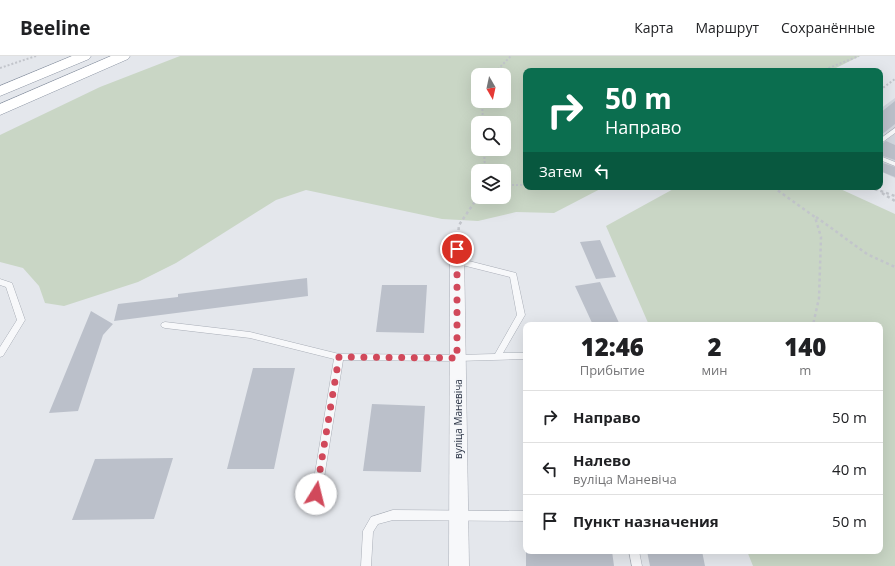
<!DOCTYPE html>
<html lang="ru">
<meta charset="utf-8">
<style>
body{margin:0;font-family:"Open Sans",sans-serif;background:#f2f2f2;color:#202124;height:100vh;display:flex;flex-direction:column;font-size:15px;white-space:nowrap}
*{box-sizing:border-box;margin:0}
p{font-size:13px;color:#757577}
.icon{flex:none;width:22px;height:22px;fill:none;stroke:currentColor;stroke-width:2;stroke-linecap:round;stroke-linejoin:round}
.map{position:relative;flex:1;overflow:hidden}
.panel{position:absolute;left:523px;top:266px;width:360px;height:232px;display:flex;flex-direction:column;background:#fff;border-radius:8px;box-shadow:0 4px 16px #0002}
.panel>*{flex:none}
.banner{position:absolute;left:523px;top:12px;width:360px;height:122px;border-radius:8px;box-shadow:0 4px 16px #0002;background:#0b6e4f;color:#fff;overflow:hidden}
.needle{width:26px;rotate:171deg}
.buttons{position:absolute;left:471px;top:12px;display:grid;gap:8px}
.buttons a{display:grid;place-items:center;width:40px;height:40px;border-radius:8px;background:#fff;box-shadow:0 4px 16px #0002;font-size:20px}
.pin{position:absolute;display:grid;place-items:center;width:34px;height:34px;color:#fff;margin:-17px;border:2px solid #fff;border-radius:50%;box-shadow:0 1px 4px #0007}
.me{position:absolute;width:44px;margin:-22px;rotate:9deg;stroke-linejoin:round;filter:drop-shadow(0 0 3px #0008)}
.turn{display:flex;align-items:center;gap:14px;height:84px;padding:0 16px;font-size:18px}
.turn .icon{width:52px;height:52px;stroke-width:2.5}
.turn b{display:block;font-size:28px;line-height:34px}
.then{display:flex;align-items:center;height:38px;padding:0 16px;background:#0003;gap:8px;font-size:15px}
.eta{display:flex;justify-content:space-evenly;align-items:center;height:68px;text-align:center}
.eta b{font-size:24px;font-weight:800;line-height:28px}
ul{padding:0;list-style:none}
li{display:flex;align-items:center;gap:12px;height:52px;padding:0 16px;border-top:1px solid #e0e0e0}
li div{flex:1}
li b{display:block;font-size:15px}
li em{font-style:normal}
header{display:flex;align-items:center;gap:24px;box-sizing:border-box;height:56px;padding:0 20px;background:#fff;border-bottom:1px solid #e0e0e0}
header strong{font-size:19px}
nav{display:flex;gap:22px;margin-inline-start:auto;font-size:14px}
.map>svg:first-child{display:block}
.built{fill:#d2d6de}
.green{fill:#c9d6c5;fill-rule:evenodd}
.building{fill:#bbc0ca}
.lines{fill:none;stroke-linecap:round;stroke-linejoin:round}
.lane-casing{stroke:#a9aeb7;stroke-width:1}
.street-casing{stroke:#a9aeb7;stroke-width:1}
.highway-casing{stroke:#8b94a3;stroke-width:1}
.path-far1{stroke:#c2c5cb;stroke-width:2;stroke-dasharray:2 2;stroke-linecap:butt}
.path{stroke:#c2c5cb;stroke-width:2.5;stroke-dasharray:3 3;stroke-linecap:butt}
.lane{fill:#f7f8fa;fill-rule:evenodd}
.street{fill:#f7f8fa;fill-rule:evenodd}
.highway{fill:#fff;fill-rule:evenodd}
.route{stroke:#d1495b;stroke-width:7;stroke-dasharray:0 12.6}
.labels{text-anchor:middle;stroke-width:3;stroke-linejoin:round;paint-order:stroke}
.street-label{font-size:10px;fill:#2b3445;stroke:#f4f6f9}
</style>
<header>
<strong>Beeline</strong>
<nav><a>Карта</a><a>Маршрут</a><a>Сохранённые</a></nav>
</header>
<div class="map">
<svg width="895" height="510" viewBox="0 0 895 510">
<rect width="100%" height="100%" fill="#e4e7ec"/>
<path class="built" d="M895,42V122L880,115V53Z"/>
<path class="green" d="M180,0H860L830,15H526V131H604L554,157L516,156L478,165L442,163L306,134L276,144L176,207L138,226L64,250L45,247L39,230L23,212L0,206V79L100,31ZM478,19H504V45H478ZM478,67H504V93H478ZM478,115H504V141H478Z
M677,131H836L895,158V510H753L747,495H880V269H649L606,170Z"/>
<path class="building" d="M895,45V68L880,80V57Z
M886,85L895,89V104L880,99V89Z
M880,106L895,111V121L880,115Z
M600,184L616,221L596,223L580,186Z
M307,222L308,240L114,265L118,248L178,241V238Z
M600,226L620,269H593L575,230Z
M382,229H427L424,277L376,276Z
M91,255L113,268L103,279L78,355L49,357Z
M253,312H295L274,413H227Z
M372,348L425,350L421,416L363,415Z
M173,402L154,463L72,464L95,403Z
M526,495H612L614,510H526Z
M647,495H702L705,510H650Z"/>
<g class="lines">
<g class="lane-casing">
<path id="lane" d="M895,72V77L880,88V83Z
M880,100L895,106V110L880,104Z
M457,202L516,217L525,259L503,297H526V303L457,305L343,304L319,453L318,456L314,458L310,456L309,453L334,303L250,282L165,272L162,271L161,269L162,267L165,266L250,276L339,298L457,299L495,298L517,259L510,221L454,207L453,205L454,203Z
M0,223L12,227L25,264L3,300L0,301V291L17,264L6,231L0,229Z
M393,454L526,455V465L393,464L378,468L373,476L371,510H361L363,475L371,461Z
M629,495H639L642,510H632Z"/>
</g>
<g class="street-casing">
<path id="street" d="M457,188L462,190L464,193L469,510H449L450,193L452,190Z"/>
</g>
<g class="highway-casing">
<path id="highway" d="M72,0H91L89,3L0,40V30Z
M111,0H130L128,3L0,59V48Z"/>
</g>
<path class="path-far1" d="M0,12L36,0
M821,15L859,0
M492,19L511,0
M880,34L895,23
M482,45L483,67
M484,93L485,115
M504,129H526"/>
<path class="path" d="M773,131L815,161L821,181L819,242L813,269
M869,131L895,140
M882,137L895,145
M816,161L867,198L895,211
M458,180L459,169L478,141"/>
<use href="#lane" class="lane"/>
<use href="#street" class="street"/>
<use href="#highway" class="highway"/>
</g>
<g class="lines">
<path class="route" d="M316,438L339,301L457,302V193"/>
</g>
<g class="labels">
<g class="street-label">
<text transform="translate(458 363) rotate(-90)" y="4">вуліца Маневіча</text>
</g>
</g>
</svg>
<div class="buttons">
<a><svg class="needle" viewBox="-14 -14 28 28"><path d="M0-13l5 13h-10z" fill="#e53935"/><path d="M0 13l5-13h-10z" fill="#757577"/></svg></a>
<a><svg class="icon" aria-label="search" viewBox="0 0 24 24"><circle cx="10" cy="10" r="6"/><path d="M15 15l6 6"/></svg></a>
<a><svg class="icon" aria-label="layers" viewBox="0 0 24 24"><path d="M12 4l9 5-9 5-9-5zM3 14l9 5 9-5"/></svg></a>
</div>
<div class="pin" style="left:457px;top:193px;background:#d93025"><svg class="icon" aria-label="arrive" viewBox="0 0 24 24"><path d="M6 21V4h12l-3 4 3 4H6"/></svg></div>
<svg class="me" style="left:316px;top:438px" viewBox="-20 -20 40 40"><circle r="19" fill="#fff"/><path d="M0-13L10 11 0 6-10 11z" fill="#d1495b"/></svg>
<div class="banner">
<div class="turn"><svg class="icon" aria-label="right" viewBox="0 0 24 24"><path d="M7 20v-9h11M14 6l5 5-5 5"/></svg><div><b>50 m</b>Направо</div></div>
<div class="then">Затем<svg class="icon" aria-label="left" viewBox="0 0 24 24"><path d="M17 20v-9H6M10 6l-5 5 5 5"/></svg></div>
</div>
<section class="panel">
<div class="eta">
<div><b>12:46</b><p>Прибытие</p></div>
<div><b>2</b><p>мин</p></div>
<div><b>140</b><p>m</p></div>
</div>
<ul>
<li><svg class="icon" aria-label="right" viewBox="0 0 24 24"><path d="M7 20v-9h11M14 6l5 5-5 5"/></svg><div><b>Направо</b></div><em>50 m</em></li>
<li><svg class="icon" aria-label="left" viewBox="0 0 24 24"><path d="M17 20v-9H6M10 6l-5 5 5 5"/></svg><div><b>Налево</b><p>вуліца Маневіча</p></div><em>40 m</em></li>
<li><svg class="icon" aria-label="arrive" viewBox="0 0 24 24"><path d="M6 21V4h12l-3 4 3 4H6"/></svg><div><b>Пункт назначения</b></div><em>50 m</em></li>
</ul>
</section>
</div>
